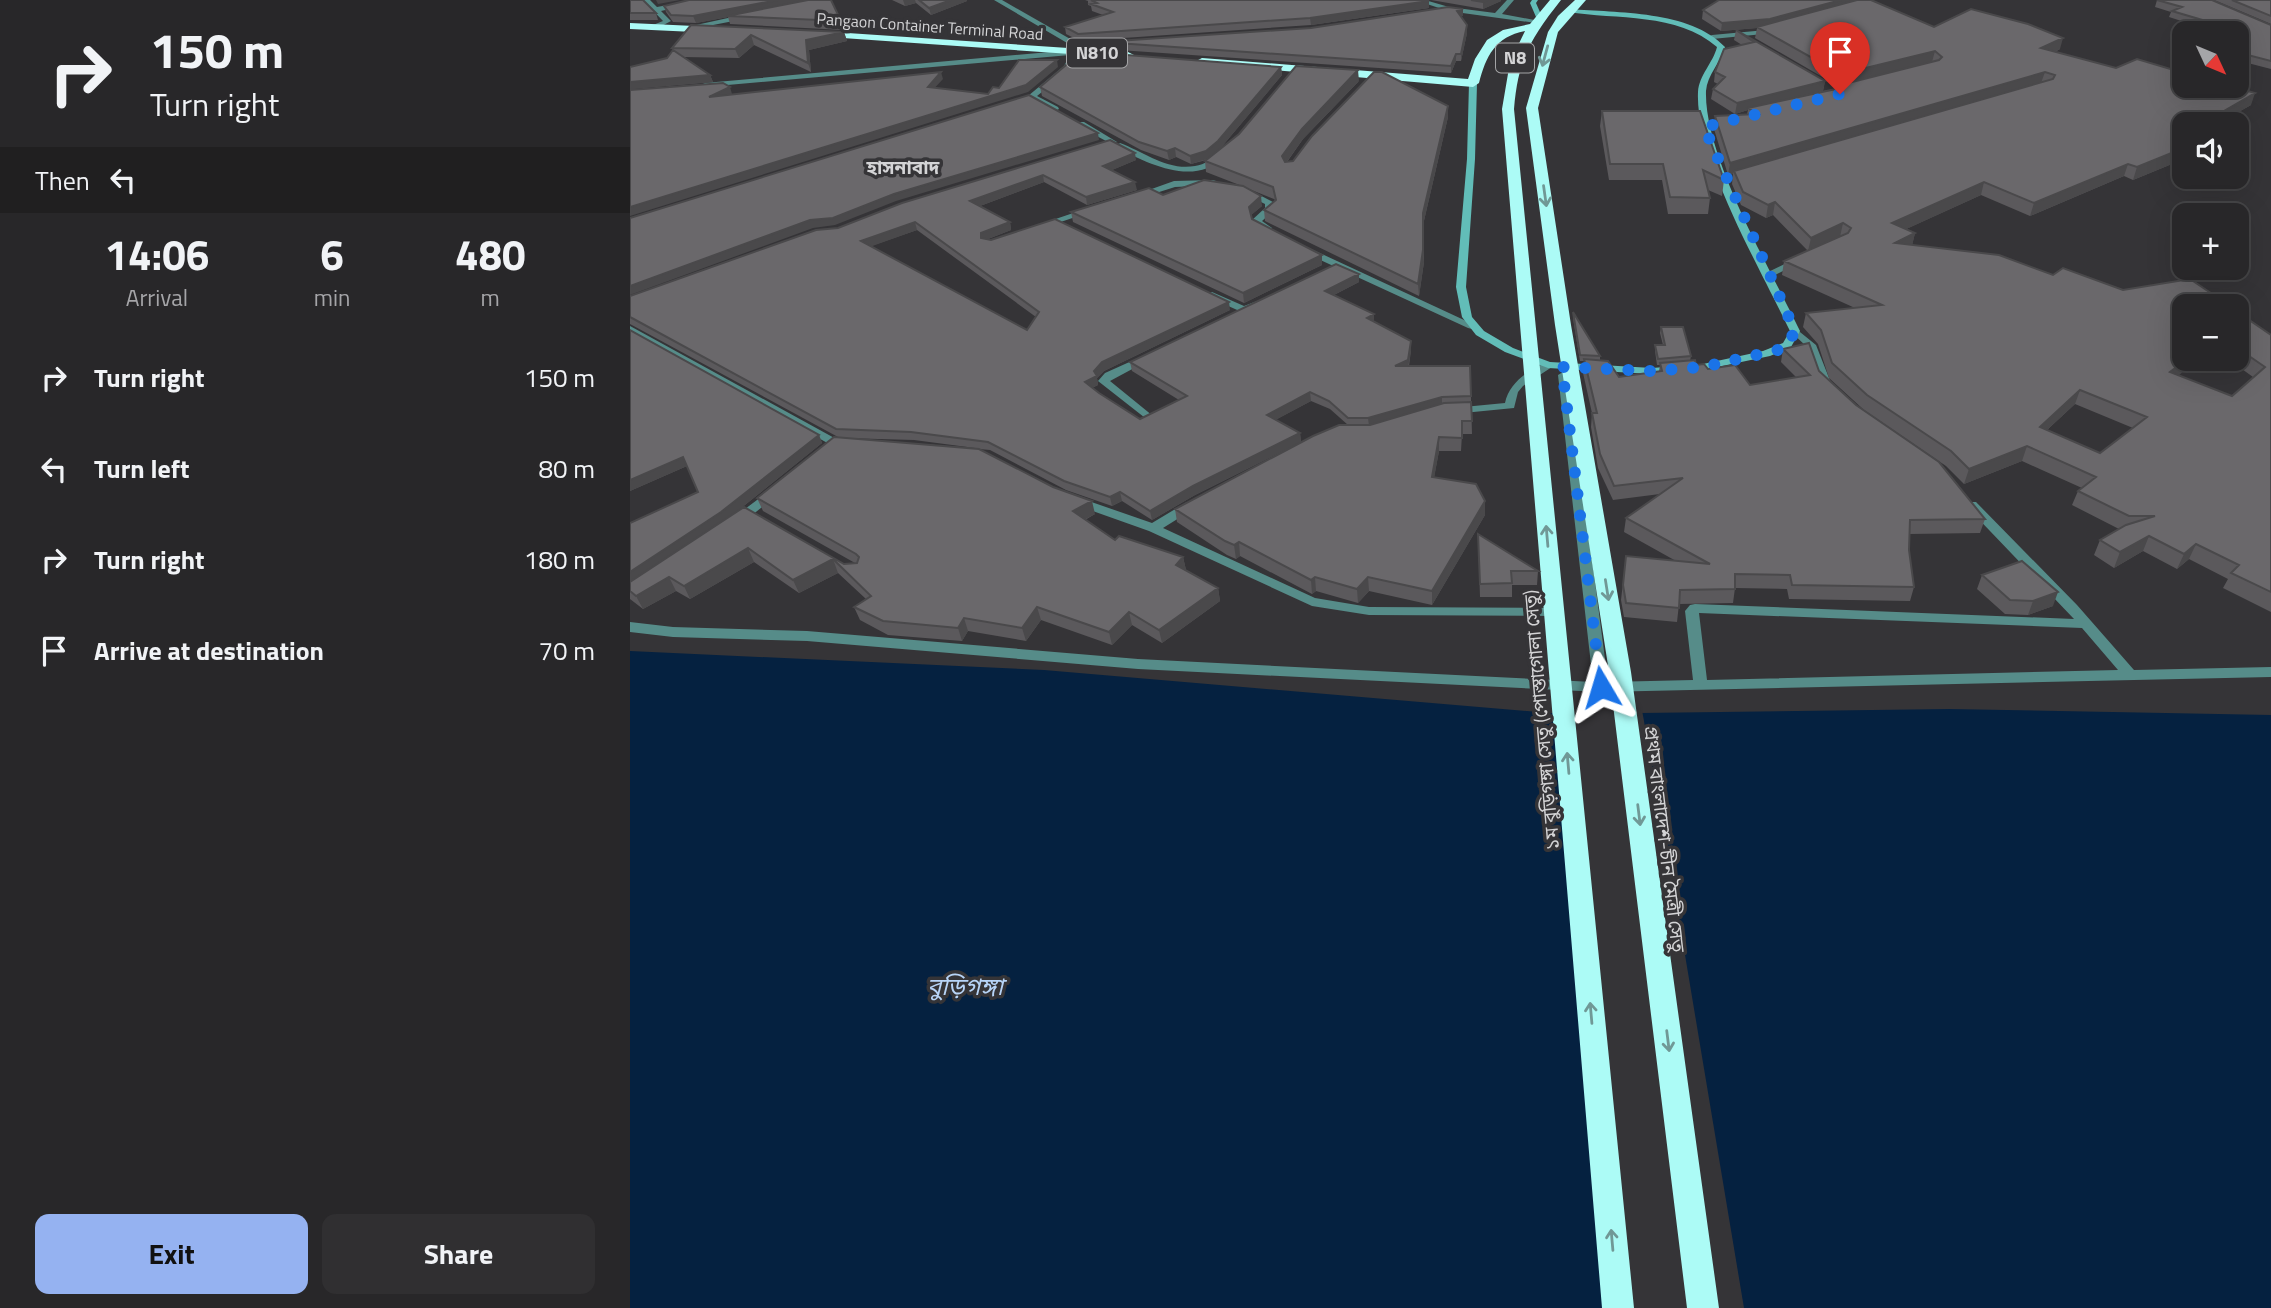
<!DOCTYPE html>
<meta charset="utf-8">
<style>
body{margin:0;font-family:"Titillium Web","Noto Sans Bengali",sans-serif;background:#302f31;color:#f1f3f6;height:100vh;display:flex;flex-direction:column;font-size:26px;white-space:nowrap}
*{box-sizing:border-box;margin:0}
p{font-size:23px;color:#a5a5a8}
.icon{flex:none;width:38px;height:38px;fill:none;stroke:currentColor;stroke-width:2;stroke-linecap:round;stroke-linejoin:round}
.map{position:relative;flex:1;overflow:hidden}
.side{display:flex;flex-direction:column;background:#282729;width:630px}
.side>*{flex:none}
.top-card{background:#282729;color:#f1f3f6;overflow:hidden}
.needle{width:46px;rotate:134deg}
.controls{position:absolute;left:1542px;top:21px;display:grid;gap:14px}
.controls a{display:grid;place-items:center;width:77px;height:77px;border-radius:14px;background:#282729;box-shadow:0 7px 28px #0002,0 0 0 2px #444446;font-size:35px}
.pin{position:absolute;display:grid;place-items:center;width:60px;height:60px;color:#fff;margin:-72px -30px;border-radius:50% 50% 50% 0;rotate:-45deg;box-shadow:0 0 7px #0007}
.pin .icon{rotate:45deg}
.me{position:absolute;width:77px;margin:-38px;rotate:353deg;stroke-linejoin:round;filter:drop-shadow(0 0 5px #0008)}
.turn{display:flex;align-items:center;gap:24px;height:147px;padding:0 35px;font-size:32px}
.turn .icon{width:91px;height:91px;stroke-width:2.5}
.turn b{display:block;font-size:49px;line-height:60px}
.then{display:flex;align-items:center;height:66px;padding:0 35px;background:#0003;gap:14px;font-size:26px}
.eta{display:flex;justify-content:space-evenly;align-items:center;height:119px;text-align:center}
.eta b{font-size:42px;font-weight:700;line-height:49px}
.button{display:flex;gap:14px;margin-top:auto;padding:14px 35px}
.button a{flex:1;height:80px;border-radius:14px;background:#95b2f1;color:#111;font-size:28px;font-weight:700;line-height:80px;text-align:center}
.button a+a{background:#302f31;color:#f1f3f6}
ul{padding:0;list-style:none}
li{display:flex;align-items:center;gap:21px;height:91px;padding:0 35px}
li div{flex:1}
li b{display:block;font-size:26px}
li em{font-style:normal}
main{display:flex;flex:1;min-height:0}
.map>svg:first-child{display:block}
.water{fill:#052140}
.pier{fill:#353437}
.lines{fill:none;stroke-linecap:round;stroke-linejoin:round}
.street{fill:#568c89;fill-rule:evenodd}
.secondary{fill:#62bdb8;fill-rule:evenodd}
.highway{fill:#acfbf6;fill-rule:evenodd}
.wall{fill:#5b595c;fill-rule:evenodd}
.shaded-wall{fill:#4a494b}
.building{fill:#6a686b;stroke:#4a494b;stroke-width:2;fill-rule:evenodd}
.oneway{stroke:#709896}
.route{stroke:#1a73e8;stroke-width:12;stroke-dasharray:0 21.6}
.labels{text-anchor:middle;stroke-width:7;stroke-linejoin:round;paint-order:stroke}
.far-street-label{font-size:16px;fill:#d4d4d6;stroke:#353437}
.shield{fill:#353437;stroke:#a4a4a6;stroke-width:2}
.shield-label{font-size:18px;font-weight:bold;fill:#d4d4d6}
.far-quarter-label{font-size:19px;font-weight:bold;fill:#d4d4d6;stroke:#353437}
.street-label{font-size:19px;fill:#d4d4d6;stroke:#353437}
.near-water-label{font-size:24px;font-style:italic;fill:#b7d4f7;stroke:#353437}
</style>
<main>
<section class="side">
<div class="top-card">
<div class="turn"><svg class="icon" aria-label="right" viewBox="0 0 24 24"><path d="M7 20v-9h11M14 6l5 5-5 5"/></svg><div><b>150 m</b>Turn right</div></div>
<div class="then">Then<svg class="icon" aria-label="left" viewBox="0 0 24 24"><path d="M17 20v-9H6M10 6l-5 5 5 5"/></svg></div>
</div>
<div class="eta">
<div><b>14:06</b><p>Arrival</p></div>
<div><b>6</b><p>min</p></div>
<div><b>480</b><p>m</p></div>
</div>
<ul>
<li><svg class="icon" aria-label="right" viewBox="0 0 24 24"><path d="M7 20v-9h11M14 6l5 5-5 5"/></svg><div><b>Turn right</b></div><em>150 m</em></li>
<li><svg class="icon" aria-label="left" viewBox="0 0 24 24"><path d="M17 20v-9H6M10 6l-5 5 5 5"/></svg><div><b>Turn left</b></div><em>80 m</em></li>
<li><svg class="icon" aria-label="right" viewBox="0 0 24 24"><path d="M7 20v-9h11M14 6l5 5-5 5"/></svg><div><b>Turn right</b></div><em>180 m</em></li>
<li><svg class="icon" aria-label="arrive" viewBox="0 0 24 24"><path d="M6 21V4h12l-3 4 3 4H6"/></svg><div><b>Arrive at destination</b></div><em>70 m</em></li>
</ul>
<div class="button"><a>Exit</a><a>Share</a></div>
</section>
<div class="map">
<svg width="1641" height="1308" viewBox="0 0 1641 1308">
<rect width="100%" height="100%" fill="#353437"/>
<path class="water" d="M0,651L414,670L931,714L1319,709L1641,715V1308H0Z"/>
<path class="pier" d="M1012,710L1042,877L1114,1308H995L943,711Z"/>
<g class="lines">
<path class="street" d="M13,0H20L27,7L65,0H79L31,11L41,21L26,29L23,25L33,21Z
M364,0H372L449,44L492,41L496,43L492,45L451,48L440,69L407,96L428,107L429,109L425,111L398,96L434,66L440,55L75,87L71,85L75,83L442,50L444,47Z
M785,0H795L819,7L865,13L877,0H884L872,14L910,21L906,23L818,11Z
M116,14L119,18L52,31L48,29Z
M1147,29L1148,31L1144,33L1082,39L1078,37L1082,35Z
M448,122H454L487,142L466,148V144L476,141L448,126Z
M490,143C514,152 538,171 565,166C575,165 582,158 591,154L595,157C563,187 520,164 487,148L486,146Z
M583,180L586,181V185L545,187L507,199L502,196L544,181Z
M616,188L645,203L643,211L632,221L642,228V232H636L621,221L635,208V204L613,193V189Z
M455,209L463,211L413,228L405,226Z
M673,248H679L847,326L842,329L838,328L673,252Z
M1165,259L1173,261L1143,276L1134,274Z
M582,292L614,306L627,301L632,304L614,313L578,297L577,295Z
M0,326L208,440L222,442L224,444L218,448L201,445L0,333Z
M1165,328L1186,345L1201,383L1199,385L1195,386L1189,383L1176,346L1160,331Z
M515,355L520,358L519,360L480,381L523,416L525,418L519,421L468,381L475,373Z
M918,362L922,363V367L893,386L888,392L884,408L823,414L817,411L823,408L875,403C879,383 899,369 918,362Z
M933,372L938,375L978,682L1063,680L1055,611L1060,605L1065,604L1444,619L1338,508L1336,505L1338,502H1346L1447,605L1504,670L1641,667V677L971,692L508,669L177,641L43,637L0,632V622L43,627L177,631L508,659L963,682L928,375ZM1069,613L1452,628L1488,670L1077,680Z
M143,488L149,492L147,495L111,524H103L101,521L103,518Z
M447,497L522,523L557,502H565L567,505L565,508L533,528L685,598L739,607L924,608L931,612L924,616L739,615L682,606L519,531L443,504L441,501Z"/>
<path class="secondary" d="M902,0H908L906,3L913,19L906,17L900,3Z
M940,9C987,13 1060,10 1095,47C1091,62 1077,75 1076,91C1074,157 1141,270 1170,331L1161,347L1140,356L1073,370L1022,374L918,368L875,352L846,335L832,317L826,287L837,159L839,83L843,81L847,83L845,159L836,287L842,317L854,331L883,348L920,362L1022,368L1073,364L1133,351L1153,343L1160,331C1131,270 1065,157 1068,92C1069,75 1083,63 1087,47C1047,12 987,20 938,12Z"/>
<path class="highway" d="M920,0H931C901,38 888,59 884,109L1004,1308H972L872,109L880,62L895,31C865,37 856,56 849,83L843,87L572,64L566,61L572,58L838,79L845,59L857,40L873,30L900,24Z
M945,0H956L928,32L908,108L941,325L1001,672L1089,1308H1057L979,672L925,325L896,108L918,32L928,16Z
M0,23L86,27L91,30L86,33L0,29Z
M188,31L498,52L504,55L498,58L184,36L183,34Z"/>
</g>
<path class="wall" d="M0,0L26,13L28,20H0Z
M262,0H337V1L301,15L286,3L275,6Z
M455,0H796L799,1V8L681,25L450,41L436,34L435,27L473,15L462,11L461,6L458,5V1Z
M801,0H871V1L853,9Z
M1527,0L1641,25V69L1606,60V33L1576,29L1539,17L1541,12L1525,7Z
M1584,0H1641V24Z
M1225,1L1304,27L1430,49L1425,52L1621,105L1587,124H1554V159L1503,180L1494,176L1400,216L1351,195L1276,229L1285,233L1282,245L1554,359H1568L1548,375L1602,396L1623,377L1598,359H1606V311L1641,335V612L1593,588L1598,579L1559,559L1547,569L1513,551L1484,568L1464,555L1470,540L1489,529L1442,505L1448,491L1452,488L1392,461L1334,484L1316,466L1234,410L1199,378L1188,344L1173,327L1176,313L1225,308L1152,275L1154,261L1178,251L1143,215L1136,218L1111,205L1102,184L1103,174L1098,175L1084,129L1085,116L1117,114L1118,110L1105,114L1081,99L1083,89L1088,84L1084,82L1085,72L1112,45L1104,40L1106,30L1195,81L1193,91L1215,87L1217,84L1208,86L1125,38L1127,28L1091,31L1072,19L1073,10ZM1445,404L1503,428L1470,453L1417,430Z
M34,6L211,21L213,30L100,24L98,17L66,23L43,22L36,12Z
M833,9V16H831L837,25V33L831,61H826L821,73L474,49L472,42L681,28Z
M61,25L214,32L217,41L179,50L181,72L124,45L109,58L53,57L80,75L83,82L0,89V67L37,58L43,51L42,48Z
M471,53L651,67L652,75L589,150L729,81L673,139L657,162L663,161L818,106V117L793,225L794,262L789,296L635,221L634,210L645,200L644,199L614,187L632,206L621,215L622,219L692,255V265L614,303L443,222L441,212L533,195L612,186L576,172L575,161L576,160L561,164L546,157L539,160L511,150L412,96L410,87L472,61Z
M972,111L1094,180L1092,196L1078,190L1080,198L1078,214H1038L1032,180H979L970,126Z
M480,140L506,160L482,170L507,190L457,205L414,182L350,206L380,222L381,230L358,239L600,310L474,371L467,378L468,385L462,388L510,419L549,400L502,371L500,362L729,274V282L704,295L744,322L781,341V350L779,366H840L842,434H832L831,451H809L804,477L855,501V515L802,605L739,591L728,603L686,591L682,594L610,556L606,559L597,555L547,522L545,509L718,425L700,409L681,401L645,420L670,433L671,442L565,495L522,520L492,501L482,506L436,490L360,450L349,449L465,514L455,520L485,540L553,557L556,570L588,588L590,601L532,643L502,625L482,645L411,620L396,641L338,631L332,641L258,635L230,620L224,607L236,599L208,573L169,593L124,562L60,599L46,591L13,609L0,599V523L68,492L57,466L0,491V330L189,435L192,443L105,513L214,564L225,563L133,511L127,498L208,437L0,324V296L208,228ZM287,230L406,317L397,330L241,246ZM213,438L284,440L345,448Z
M943,312L970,356V360L989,377L1029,371L1030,365H1027L1025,351V345H1033L1030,333L1031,327L1061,356L1060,361L1066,365L1120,385L1166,377L1151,362L1153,349L1189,371L1226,405L1355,519L1350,533L1279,534V550L1284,587L1280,601L1159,599L1157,589L1105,588L1103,603L1049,604L1047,622L994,617L991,600L996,556L1046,561L994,532L996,518L1030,494L983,500L968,468L961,427L962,413L953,373L954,361H950L943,318Z
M848,534L908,571L907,585H882V597H850Z
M1352,575L1423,606L1398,615L1375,614L1347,589Z"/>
<path class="shaded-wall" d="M26,0H50L28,4Z
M148,0H185L97,16L98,17L66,23L63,16Z
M273,0H285L286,3L275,6Z
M321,0H337V1L301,15L299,8Z
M858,0H871V1L853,9V2Z
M1211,0H1225L1224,5L1127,27V28L1091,31L1092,23Z
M799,1V8L681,25L680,18Z
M833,9V16L827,18V11Z
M837,25V33L831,61V54Z
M214,32L217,41L179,50L181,72L178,63L176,40Z
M121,35L124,45L109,58L105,49Z
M1433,38L1430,49L1408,60L1411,48Z
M1305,51L1302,62L1208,86L1211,74Z
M826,54V61L821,73V66Z
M427,60L428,67L398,92L0,216V207L396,85Z
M651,67L652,75L589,150L577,159L561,164L560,156Z
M728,70L729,81L673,139L653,167L652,156L672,129Z
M311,72L313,79L299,94L298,87Z
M1415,72L1411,83L1104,171L1103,174L1098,175L1100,163Z
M80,75L83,82L0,89V82Z
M1195,81L1193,91L1118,108V110L1105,114L1107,103Z
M100,87L102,94L79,97Z
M1625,93L1621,105L1587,124H1564V122Z
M818,106V117L793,225V213Z
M468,133L469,140L266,201L205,225L183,228L0,295V286L180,220Z
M545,148L546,157L539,160L537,151Z
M1554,148V159L1503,180L1507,167Z
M505,153L506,160L475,173L473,166Z
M1498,164L1494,176L1400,216L1404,203Z
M413,175L414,182L342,209L340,201Z
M505,182L507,190L457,205L456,197Z
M1354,182L1351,195L1259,237L1262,223Z
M631,196L632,206L620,216L619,207Z
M1145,202L1143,215L1136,218L1138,205Z
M285,222L287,230L234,249L231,241Z
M380,222L381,230L353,241L351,238V233Z
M1213,223L1210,237L1178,251L1181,238Z
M1285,233L1282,246L1265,243Z
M793,250L794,262L789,296L788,284Z
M692,255V265L614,303L613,293Z
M729,274V282L696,299L695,291Z
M599,302L600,310L474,371L467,378L468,385L457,390L455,382L472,362Z
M744,314V322L737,318Z
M781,341V350L778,368L765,366Z
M1557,359H1568L1535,387L1540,372Z
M1450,390L1445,404L1405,441L1410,427Z
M680,392L681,401L638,424L637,415Z
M812,397V405L739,426L738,418Z
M670,433L671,442L565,495L522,520L520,511L563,486Z
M189,435L192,443L95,521L0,584V572Z
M809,437V451L802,490V477Z
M1397,446L1392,461L1334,484L1339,469Z
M53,457L57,466L0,491V480Z
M490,492L492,501L482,506L480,497Z
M462,501L465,514L446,524L443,511Z
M855,501V515L802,605V591Z
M1519,536L1513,551L1484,568L1490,552Z
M609,542L610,556L606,559L604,545Z
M1566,544L1559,559L1547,569L1554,554Z
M118,548L124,562L60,599L54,586Z
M553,557L556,570L546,565Z
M203,559L208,573L169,593L163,580Z
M39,577L46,591L13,609L6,596Z
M685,577L686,591L682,594L681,580Z
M738,577L739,591L728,603L727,589Z
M588,588L590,601L532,643L529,630Z
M1428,592L1423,606L1398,615L1403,601Z
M407,607L411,620L396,641L392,628Z
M499,612L502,625L482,645L479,632Z
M334,618L338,631L332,641L328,628Z"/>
<path class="building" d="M0,0H13L26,13H0Z
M59,0H148L63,16L41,15L34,6Z
M178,0H201L211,21L97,16Z
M289,0H321L299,8Z
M461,0H796L799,1L680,18L448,34L435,27L483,12L461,4L467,3Z
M841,0H858L853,2Z
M1089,0H1211L1140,19L1092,23L1073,10Z
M1227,0H1241L1304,27L1341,9L1398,24L1433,38L1411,48L1486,68L1507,59L1554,73V86H1600L1625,93L1580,119L1564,122L1568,124H1554V148L1507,167L1498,164L1404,203L1354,182L1262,223L1285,233L1265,243L1369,255L1423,275L1433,268L1493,290L1560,279L1600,306H1554V359H1557L1540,372L1602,396L1635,367L1606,347V311L1641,335V592L1601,573L1609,565L1566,544L1554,554L1519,536L1490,552L1470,540L1496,525L1525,516H1499L1448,491L1466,477L1397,446L1339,469L1321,451L1237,395L1202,363L1191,330L1176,313L1252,305L1154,261L1218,233L1221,228L1213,223L1181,238L1145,202L1138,205L1113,192L1104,171L1423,79L1425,75L1415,72L1100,163L1085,116L1128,114L1118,108L1215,87L1218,83L1309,60L1312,57L1305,51L1211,74L1127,27ZM1450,390L1517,417L1470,453L1410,427Z
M1527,0H1582L1641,25V61L1606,52V33H1567L1586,24L1542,11L1552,7Z
M1602,0H1641V16Z
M818,7L833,9L827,11L837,25L831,54H826L821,66L472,42L681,28Z
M61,25L214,32L176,40L178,63L121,35L105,49L42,48Z
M1106,30L1195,81L1107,103L1083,89L1095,77L1085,72L1094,49L1124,42Z
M43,50L80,75L0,82V67L37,58Z
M471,53L651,67L588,141L576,151L560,156L545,148L537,151L509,142L410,87L442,60L483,61Z
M389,60H427L396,85L0,207V90L93,83L100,87L79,97L311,72L298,87L358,94L363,87L369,88Z
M666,66L728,70L672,129L652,156L655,162L663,161L682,136L744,72H752L818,106L793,213V250L788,284L634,210L646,200L643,187L575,161L609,134Z
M399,95L468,133L264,194L203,218L180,220L0,286V218Z
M972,111H1070L1094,180L1073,170L1080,198L1040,197L1033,164H980Z
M480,140L505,153L473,166L505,182L456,197L413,175L340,201L380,222L351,233V238L361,240L425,219L599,302L472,362L464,371L467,376L455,382L469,393L510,419L557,396L500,362L706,264L729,274L695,291L744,314L737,318L781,341L778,360L765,366H840L841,396L812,397L738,418H718L699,401L680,392L637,415L670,433L563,486L520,511L490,492L480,497L434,481L358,442L281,432L206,429L0,317V296L186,230L208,228L272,203ZM285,222L409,312L397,330L231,241Z
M574,180L613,186L631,196L619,207L622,219L692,255L613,293L441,212L519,188L533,195Z
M943,312L970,356L950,355Z
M1031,327H1053L1061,356L1028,359L1025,345H1035Z
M0,330L189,435L91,512L0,572V523L68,492L53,457L0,480Z
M1179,343L1189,371L1226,405L1309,462L1355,519L1280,520L1279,550L1284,587L1162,585L1160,575L1105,574V589L1050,590L1049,608L996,603L993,585L996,556L1080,564L996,518L1053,478L984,486L970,454L962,413H967L954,359L978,361L989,377L1032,371L1030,363L1065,360L1066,365L1074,364L1078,369L1105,365L1120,385L1180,375L1153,349Z
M841,402L842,421H832V438L809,437L802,477L846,484L855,501L802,591L738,577L727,589L685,577L681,580L609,542L604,545L595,541L545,509L683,436L709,425H740L814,403Z
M204,437L349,449L423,487L462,501L443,511L485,540L489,536L553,557L546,565L588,588L529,630L499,612L479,632L407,607L392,628L334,618L328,628L253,621L224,607L241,596L203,559L163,580L118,548L54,586L39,577L6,596L0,591V582L114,507L214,564L227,563L229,557L226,554L127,498Z
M848,534L908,571H881L882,583L850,584Z
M1392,561L1428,592L1403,601L1380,600L1352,575Z"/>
<defs><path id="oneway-shaft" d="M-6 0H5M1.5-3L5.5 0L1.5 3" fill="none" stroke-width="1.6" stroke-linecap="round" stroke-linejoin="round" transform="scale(1.75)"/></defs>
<g class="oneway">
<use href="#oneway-shaft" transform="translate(915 56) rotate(105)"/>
<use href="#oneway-shaft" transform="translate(915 196) rotate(82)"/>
<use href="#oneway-shaft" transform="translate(917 536) rotate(-95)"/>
<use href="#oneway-shaft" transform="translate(977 590) rotate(81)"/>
<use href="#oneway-shaft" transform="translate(938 763) rotate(-95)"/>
<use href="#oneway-shaft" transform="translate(1009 815) rotate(83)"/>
<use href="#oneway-shaft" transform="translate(961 1013) rotate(-95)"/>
<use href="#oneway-shaft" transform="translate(1038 1041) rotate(83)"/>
<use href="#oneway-shaft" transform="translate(982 1240) rotate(-95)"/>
</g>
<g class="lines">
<path class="route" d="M971,687L932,367L1022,371L1073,367L1148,350L1157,345L1165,331L1074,127L1210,94"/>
</g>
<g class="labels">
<g class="far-street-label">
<text transform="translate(300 26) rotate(4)" y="6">Pangaon Container Terminal Road</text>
</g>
<g class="shield">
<rect x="437" y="38.5" width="60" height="29" rx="5"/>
<rect x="866" y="43.5" width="38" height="29" rx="5"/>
</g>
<g class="shield-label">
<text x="467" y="59">N810</text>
<text x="885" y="64">N8</text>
</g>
<g class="far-quarter-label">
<text x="273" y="174">হাসনাবাদ</text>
</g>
<g class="street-label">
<text transform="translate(911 720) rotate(-95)" y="7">১ম বুড়িগঙ্গা সেতু (পোস্তাগোলা সেতু)</text>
<text transform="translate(1035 839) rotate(83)" y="7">প্রথম বাংলাদেশ-চীন মৈত্রী সেতু</text>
</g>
<g class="near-water-label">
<text x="335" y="995">বুড়িগঙ্গা</text>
</g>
</g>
</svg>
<div class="controls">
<a><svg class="needle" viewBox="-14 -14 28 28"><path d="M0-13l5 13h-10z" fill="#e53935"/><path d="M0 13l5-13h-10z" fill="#a5a5a8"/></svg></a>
<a><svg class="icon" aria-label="sound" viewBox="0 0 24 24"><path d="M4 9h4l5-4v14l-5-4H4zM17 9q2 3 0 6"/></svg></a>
<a>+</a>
<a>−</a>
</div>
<div class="pin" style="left:1210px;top:94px;background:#d93025"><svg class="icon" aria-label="arrive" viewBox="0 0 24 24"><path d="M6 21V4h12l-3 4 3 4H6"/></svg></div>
<svg class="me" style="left:971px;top:687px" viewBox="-20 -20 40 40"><path d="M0-17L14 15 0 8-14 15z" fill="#1a73e8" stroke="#fff" stroke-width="4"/></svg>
</div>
</main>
